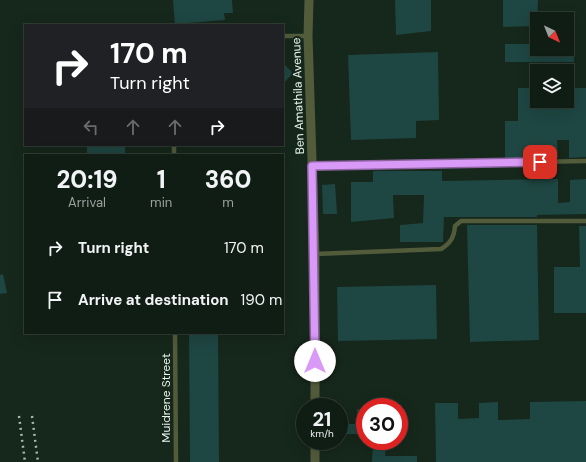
<!DOCTYPE html>
<style>
body{margin:0;font-family:"DM Sans",sans-serif;background:#19261d;color:#f1f3f6;height:100vh;display:flex;flex-direction:column;font-size:15px;white-space:nowrap}
*{box-sizing:border-box;margin:0}
p{font-size:13px;color:#9ca2a0}
.icon{flex:none;width:22px;height:22px;fill:none;stroke:currentColor;stroke-width:2;stroke-linecap:round;stroke-linejoin:round}
.map{position:relative;flex:1;overflow:hidden}
.sheet{position:absolute;left:24px;top:154px;width:260px;height:180px;display:flex;flex-direction:column;background:#101d14;border-radius:0px;box-shadow:0 4px 16px #0002,0 0 0 1px #303b34}
.sheet>*{flex:none}
.banner{position:absolute;left:24px;top:24px;width:260px;height:122px;border-radius:0px;box-shadow:0 4px 16px #0002,0 0 0 1px #303b34;background:#202124;color:#fff;overflow:hidden}
.needle{width:26px;rotate:137deg}
.controls{position:absolute;left:530px;top:12px;display:grid;gap:8px}
.controls a{display:grid;place-items:center;width:44px;height:44px;border-radius:0px;background:#101d14;box-shadow:0 4px 16px #0002,0 0 0 1px #303b34;font-size:20px}
.speed{position:absolute;left:296px;top:398px;display:flex;gap:8px;font-size:20px;font-weight:700;text-align:center}
.speed>*{display:grid;place-content:center;width:52px;height:52px;border-radius:50%;background:#101d14;box-shadow:0 4px 16px #0002,0 0 0 1px #303b34;line-height:1}
.speed small{font-size:10px;font-weight:400}
.speed .limit{border:6px solid #d22;background:#fff;color:#111}
.pin{position:absolute;display:grid;place-items:center;width:34px;height:34px;color:#fff;margin:-17px;border-radius:8px;box-shadow:0 2px 6px #0006}
.me{position:absolute;width:44px;margin:-22px;rotate:0deg;stroke-linejoin:round;filter:drop-shadow(0 0 3px #0008)}
.turn{display:flex;align-items:center;gap:14px;height:84px;padding:0 20px;font-size:18px}
.turn .icon{width:52px;height:52px;stroke-width:2.5}
.turn b{display:block;font-size:28px;line-height:34px}
.lanes{display:flex;align-items:center;height:38px;padding:0 20px;background:#0003;justify-content:center;gap:20px;direction:ltr}
.lanes .off{opacity:.35}
.eta{display:flex;justify-content:space-evenly;align-items:center;height:68px;text-align:center}
.eta b{font-size:24px;font-weight:800;line-height:28px}
ul{padding:0;list-style:none}
li{display:flex;align-items:center;gap:12px;height:52px;padding:0 20px}
li div{flex:1}
li b{display:block;font-size:15px}
li em{font-style:normal}
.map>svg:first-child{display:block}
.building{fill:#1e4642}
.lines{fill:none;stroke-linecap:round;stroke-linejoin:round}
.service{stroke:#525c3b;stroke-width:4.5}
.minor{stroke:#525c3b;stroke-width:9}
.rail{stroke:#a9b6ac;stroke-width:2.5;stroke-dasharray:2 4;stroke-linecap:butt}
.route-casing{stroke:#8d64a1;stroke-width:10}
.route{stroke:#d99af7;stroke-width:7}
.labels{text-anchor:middle;stroke-width:4;stroke-linejoin:round;paint-order:stroke}
.street-label{font-size:12px;fill:#ebf6ed;stroke:#16271b}
</style>
<div class="map">
<svg width="586" height="462" viewBox="0 0 586 462">
<rect width="100%" height="100%" fill="#16271b"/>
<path class="building" d="M173,0H232L233,13H224L225,20L175,24Z
M395,0H431V31L396,35Z
M503,0H538L537,26L503,27Z
M505,44H537V49H567V44H574V62H505Z
M438,52L439,120L416,121V138L351,140L348,55Z
M283,63L293,73L283,84Z
M518,88H537V101H567V88H586V157L569,158V140H557L558,158L505,159V121H518Z
M87,145H125V155H87Z
M373,171H442V181L558,179V203L570,202V180L586,179V214L537,215V217H444L443,242H400V225L423,223L424,195H393L394,218L351,222V182H373Z
M335,184L337,214H323L322,185Z
M467,225H537L539,340L470,342Z
M579,226H586V313H554V267H580Z
M3,274L7,293L0,294V275Z
M436,285L437,339L338,341L337,287Z
M189,333H218L219,462H190Z
M586,401V462H436L435,403H458V419L479,418V403L498,402V420L530,419V402Z
M357,409L365,410L364,434H339V424H357Z
M373,444H386L385,456H417V462H372Z"/>
<g class="lines">
<path class="service" d="M283,36H308
M174,145V155
M312,166L586,161
M315,254L441,249C451,243 454,237 455,226L461,221H586
M175,333L176,462"/>
<path class="minor" d="M309,0L308,36L315,254V407
M315,441V462"/>
<path class="rail" d="M19,416L25,462
M32,416L38,462"/>
</g>
<g class="lines">
<g class="route-casing">
<path id="route" d="M315,361L312,166L540,162"/>
</g>
<use href="#route" class="route"/>
</g>
<g class="labels">
<g class="street-label">
<text transform="translate(298 96) rotate(-92)" y="4">Ben Amathila Avenue</text>
<text transform="translate(166 398) rotate(-90)" y="4">Muidrene Street</text>
</g>
</g>
</svg>
<div class="controls">
<a><svg class="needle" viewBox="-14 -14 28 28"><path d="M0-13l5 13h-10z" fill="#e53935"/><path d="M0 13l5-13h-10z" fill="#9ca2a0"/></svg></a>
<a><svg class="icon" aria-label="layers" viewBox="0 0 24 24"><path d="M12 4l9 5-9 5-9-5zM3 14l9 5 9-5"/></svg></a>
</div>
<div class="speed"><div>21<small>km/h</small></div><div class="limit">30</div></div>
<div class="pin" style="left:540px;top:162px;background:#d93025"><svg class="icon" aria-label="arrive" viewBox="0 0 24 24"><path d="M6 21V4h12l-3 4 3 4H6"/></svg></div>
<svg class="me" style="left:315px;top:361px" viewBox="-20 -20 40 40"><circle r="19" fill="#fff"/><path d="M0-13L10 11 0 6-10 11z" fill="#d99af7"/></svg>
<div class="banner">
<div class="turn"><svg class="icon" aria-label="right" viewBox="0 0 24 24"><path d="M7 20v-9h11M14 6l5 5-5 5"/></svg><div><b>170 m</b>Turn right</div></div>
<div class="lanes"><svg class="icon off" aria-label="left" viewBox="0 0 24 24"><path d="M17 20v-9H6M10 6l-5 5 5 5"/></svg><svg class="icon off" aria-label="ahead" viewBox="0 0 24 24"><path d="M12 20V5M6 11l6-6 6 6"/></svg><svg class="icon off" aria-label="ahead" viewBox="0 0 24 24"><path d="M12 20V5M6 11l6-6 6 6"/></svg><svg class="icon" aria-label="right" viewBox="0 0 24 24"><path d="M7 20v-9h11M14 6l5 5-5 5"/></svg></div>
</div>
<section class="sheet">
<div class="eta">
<div><b>20:19</b><p>Arrival</p></div>
<div><b>1</b><p>min</p></div>
<div><b>360</b><p>m</p></div>
</div>
<ul>
<li><svg class="icon" aria-label="right" viewBox="0 0 24 24"><path d="M7 20v-9h11M14 6l5 5-5 5"/></svg><div><b>Turn right</b></div><em>170 m</em></li>
<li><svg class="icon" aria-label="arrive" viewBox="0 0 24 24"><path d="M6 21V4h12l-3 4 3 4H6"/></svg><div><b>Arrive at destination</b></div><em>190 m</em></li>
</ul>
</section>
</div>
